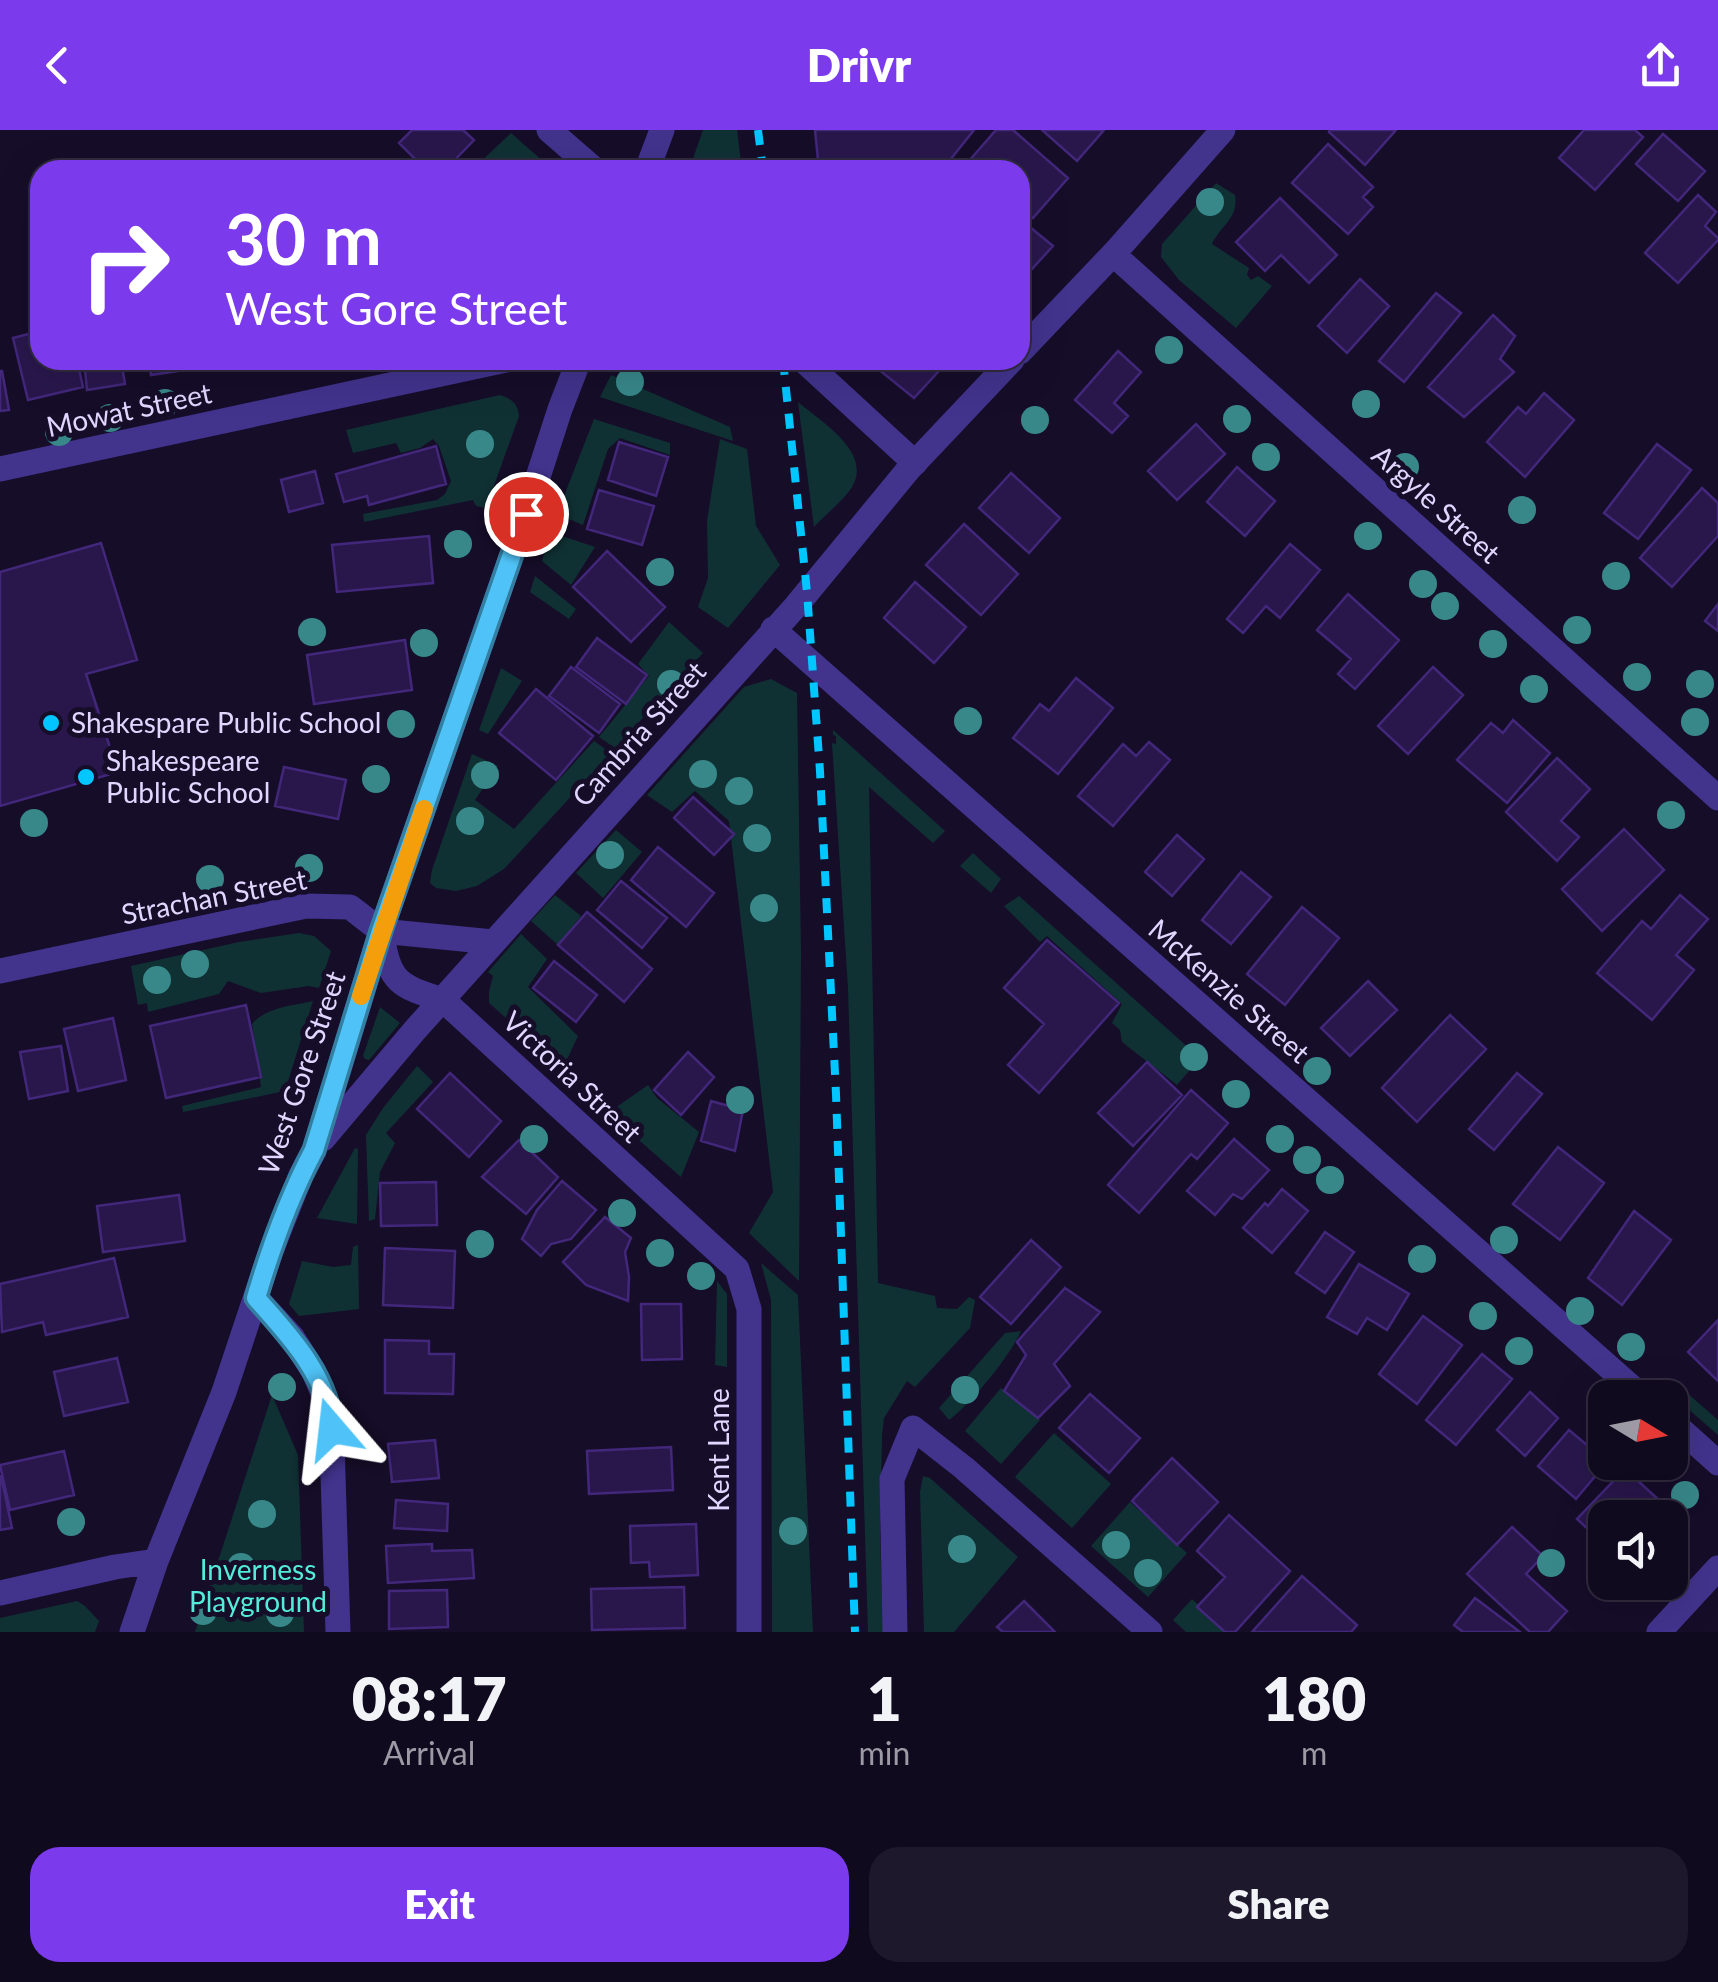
<!DOCTYPE html>
<style>
body{margin:0;font-family:Lato,sans-serif;background:#1e182c;color:#f1f3f6;height:100vh;display:flex;flex-direction:column;font-size:38px;white-space:nowrap}
*{box-sizing:border-box;margin:0}
p{font-size:32px;color:#9c9aa4}
.icon{flex:none;width:55px;height:55px;fill:none;stroke:currentColor;stroke-width:2;stroke-linecap:round;stroke-linejoin:round}
.map{position:relative;height:1502px;overflow:hidden}
.drawer{display:flex;flex-direction:column;background:#100a1f;flex:1}
.drawer>*{flex:none}
.guide{position:absolute;left:30px;top:30px;width:1000px;height:210px;border-radius:30px;box-shadow:0 10px 40px #0002,0 0 0 2px #302b3d;background:#7c3aed;color:#fff;overflow:hidden}
.needle{width:65px;rotate:100deg}
.controls{position:absolute;left:1588px;top:1250px;display:grid;gap:20px}
.controls a{display:grid;place-items:center;width:100px;height:100px;border-radius:20px;background:#100a1f;box-shadow:0 10px 40px #0002,0 0 0 2px #302b3d;font-size:50px}
.pin{position:absolute;display:grid;place-items:center;width:85px;height:85px;color:#fff;margin:-42px;border:5px solid #fff;border-radius:50%;box-shadow:0 2px 10px #0007}
.me{position:absolute;width:110px;margin:-55px;rotate:343deg;stroke-linejoin:round;filter:drop-shadow(0 0 8px #0008)}
.turn{display:flex;align-items:center;gap:35px;height:210px;padding:0 30px;font-size:45px}
.turn .icon{width:130px;height:130px;stroke-width:2.5}
.turn b{display:block;font-size:70px;line-height:85px}
.eta{display:flex;justify-content:space-evenly;align-items:center;height:170px;text-align:center}
.eta b{font-size:60px;font-weight:800;line-height:70px}
.cta{display:flex;gap:20px;margin-top:auto;padding:20px 30px}
.cta a{flex:1;height:115px;border-radius:30px;background:#7c3aed;color:#fff;font-size:40px;font-weight:800;line-height:115px;text-align:center}
.cta a+a{background:#1e182c;color:#f1f3f6}
header{display:flex;justify-content:space-between;align-items:center;height:130px;padding:0 30px;background:#7c3aed;color:#fff;font-size:45px;font-weight:800}
.map>svg:first-child{display:block}
.green{fill:#103134}
.building{fill:#29174c;stroke:#42277b;stroke-width:2.5}
.lines{fill:none;stroke-linecap:round;stroke-linejoin:round}
.minor{stroke:#42338d;stroke-width:25}
.rail{stroke:#02c6ff;stroke-width:8;stroke-dasharray:15 12;stroke-linecap:butt}
.tree{fill:#38888a}
.route-casing{stroke:#337fa1;stroke-width:25}
.route{stroke:#4fc3f7;stroke-width:18}
.slow{stroke:#f59e0b;stroke-width:18}
.poi-dot{fill:#02c6ff;stroke:#160d29;stroke-width:4}
.labels{text-anchor:middle;stroke-width:10;stroke-linejoin:round;paint-order:stroke}
.street-label{font-size:28px;fill:#e0d6ff;stroke:#160d29}
.poi-label{font-size:28px;fill:#e0d6ff;stroke:#160d29;text-anchor:start}
.park-label{font-size:28px;fill:#54ecd9;stroke:#160d29}
</style>
<header><svg class="icon" aria-label="back" viewBox="0 0 24 24"><path d="M15 5l-7 7 7 7"/></svg>Drivr<svg class="icon" aria-label="share" viewBox="0 0 24 24"><path d="M12 15V3M7 8l5-5 5 5M5 13v7h14v-7"/></svg></header>
<div class="map">
<svg width="1718" height="1502" viewBox="0 0 1718 1502">
<rect width="100%" height="100%" fill="#160d29"/>
<path class="green" d="M703,0H737L742,40H689Z
M511,3L553,40H479L476,36Z
M1216,53L1235,65C1239,88 1221,95 1212,114L1249,138L1247,145L1251,150L1258,146L1272,156L1236,198L1179,150L1161,127L1162,114Z
M611,245L730,297L733,311L600,267Z
M500,265C512,269 518,274 519,286L486,378L476,376L473,370L364,392L363,384L437,370L445,364L451,351L439,316L433,309L420,318L401,323L396,313L353,323L346,300Z
M798,272C820,291 873,322 852,357C843,371 826,384 814,397Z
M594,289L670,313V325L620,308L608,319L583,395L557,384Z
M720,309L747,319L756,396L780,435L728,498L698,477L708,448L707,391Z
M550,402L595,417L571,455L542,431Z
M535,446L576,479L569,489L530,462Z
M669,492L703,523L615,618L599,607L649,546L638,534Z
M501,538L522,551L488,604L479,600Z
M771,549L797,563L801,822L799,1151L749,1103L773,1062L729,691L695,661L672,682L647,665L744,557Z
M833,600L945,701L933,713L869,657L878,1153L935,1166L937,1178L957,1179L969,1167L975,1170L970,1198L915,1257L907,1251L884,1288L882,1305L880,1404L883,1502H868L848,858L832,613L836,614V606L833,605Z
M594,611L611,623L504,739L477,756L456,761L436,758L430,753L432,740L472,624L498,636L475,670L514,699Z
M616,700L642,722L603,768L576,743Z
M973,723L1001,749L991,763L960,736Z
M555,765L581,786L558,815L531,791Z
M1019,766L1200,928L1177,955L1122,912L1120,900L1112,893L1122,874L1047,806L1040,812L1004,776Z
M299,803L314,806L331,821L319,858L309,856L261,863L228,851L219,864L148,882L147,873L138,875L131,836L239,812Z
M521,804L547,829L528,857L578,906L563,938L489,873V862L493,846L488,842Z
M313,871L285,961L183,982L182,976L261,957L252,894C266,877 292,876 313,871Z
M380,877L400,893L369,930L365,929L363,926Z
M417,936L433,952L386,1003L395,1013L380,1042L375,1089L369,1091L366,1005L383,978Z
M648,955L657,968L699,1002L681,1047L608,983Z
M355,1018L358,1019L357,1094L317,1088Z
M358,1115L359,1179L299,1186L289,1174L302,1131L333,1137L351,1135L353,1117Z
M761,1133L798,1165L813,1502H772L771,1170Z
M717,1151L727,1164V1237L715,1235Z
M1021,1201C1011,1225 971,1274 949,1290L939,1278L1005,1203Z
M1678,1255L1718,1290V1305L1672,1265Z
M1001,1258L1040,1290L1001,1334L965,1301Z
M272,1265L298,1325L304,1502H195Z
M1054,1303L1111,1354L1072,1398L1015,1347Z
M923,1346L930,1348L1018,1427L954,1502H924L920,1362Z
M1130,1372L1187,1423L1148,1467L1091,1416Z
M1192,1469L1227,1502H1186L1173,1490Z
M77,1471L85,1476L99,1491L95,1502H0V1488Z"/>
<path class="building" d="M412,0H463L474,10L445,40H426L399,13Z
M815,0H974L950,30L962,40H819Z
M996,0H1013L1068,48L1033,88L1020,77V40H978L968,32Z
M1042,0H1104L1077,31Z
M1330,0H1396L1365,35L1329,2Z
M1584,0H1635L1643,7L1595,60L1559,28Z
M1663,4L1705,41L1678,71L1636,34Z
M1328,14L1373,57L1363,67L1373,77L1348,104L1292,53Z
M1698,65L1716,82L1705,96L1718,108V110L1678,153L1645,123Z
M1280,68L1337,125L1309,153L1281,125L1265,141L1236,112Z
M1020,89L1053,116L1020,152Z
M1360,149L1389,176L1347,223L1318,196Z
M1436,163L1461,183L1404,252L1379,231Z
M1493,185L1515,206L1500,229L1514,242L1464,287L1428,257Z
M40,201V230H77L83,257L28,270L13,208Z
M1118,221L1141,242L1114,273L1128,286L1112,303L1075,270Z
M84,230H121L125,254L87,260Z
M149,230H191L192,239L151,245Z
M867,230H949L914,268Z
M0,241H2L9,280L0,281Z
M1544,263L1574,290L1525,347L1487,312L1518,277L1526,284Z
M1196,294L1225,324L1177,370L1148,341Z
M619,312L668,327L656,366L608,350Z
M1657,314L1691,340L1638,409L1604,383Z
M436,316L446,354L369,375L367,366L344,372L336,344Z
M1237,337L1275,371L1245,406L1207,372Z
M315,341L323,373L289,382L281,350Z
M1011,343L1060,388L1029,423L979,378Z
M1702,358L1718,373V406L1672,457L1640,428Z
M599,360L654,376L642,415L587,399Z
M964,394L1018,444L981,485L926,435Z
M429,406L433,453L337,462L332,415Z
M101,413L137,530L86,544L118,642L0,676V442Z
M101,413L137,530L86,544L118,642L0,676V442Z
M1290,414L1320,440L1280,488L1266,476L1243,503L1227,489Z
M607,421L665,477L631,512L573,457Z
M915,452L966,497L934,533L884,488Z
M1348,464L1399,510L1355,559L1338,544L1351,529L1317,500Z
M1718,474V501L1705,491Z
M597,508L647,545L626,574L576,537Z
M405,510L412,560L314,574L307,525Z
M571,537L620,574L599,603L549,566Z
M1433,537L1463,565L1408,624L1378,596Z
M1076,548L1113,578L1058,644L1013,608L1040,574L1049,581Z
M536,559L593,606L556,650L499,603Z
M1513,590L1550,623L1507,673L1457,630L1491,593L1503,603Z
M1149,612L1170,630L1113,696L1078,666L1123,614L1136,626Z
M1557,628L1590,659L1561,691L1579,707L1557,731L1506,682Z
M284,637L346,650L338,689L275,676Z
M693,667L734,704L714,725L674,688Z
M1624,699L1664,740L1602,801L1562,759Z
M1177,705L1204,729L1172,766L1145,742Z
M658,717L714,763L686,797L631,750Z
M1241,742L1271,767L1231,814L1202,790Z
M621,751L667,788L642,818L597,780Z
M1680,765L1708,789L1676,825L1694,840L1652,890L1597,843L1642,791L1651,799Z
M1302,777L1339,808L1285,875L1247,844Z
M587,782L652,839L624,872L558,815Z
M1047,810L1119,873L1039,963L1008,935L1044,894L1004,858Z
M554,831L597,865L576,892L533,858Z
M1368,851L1397,880L1350,926L1321,898Z
M246,875L261,947L166,968L150,896Z
M1450,885L1486,919L1417,992L1382,958Z
M113,888L126,950L78,961L64,899Z
M61,916L68,961L29,969L20,922Z
M688,922L714,947L681,985L654,960Z
M1147,932L1182,965L1133,1016L1098,983Z
M450,943L501,991L469,1027L417,979Z
M1517,943L1542,964L1494,1020L1469,999Z
M1191,960L1228,993L1197,1029L1191,1024L1139,1083L1108,1055Z
M711,971L743,980L735,1021L701,1011Z
M1234,1009L1269,1040L1242,1069L1233,1064L1215,1085L1187,1061Z
M519,1010L558,1047L526,1084L482,1047Z
M1558,1017L1604,1053L1560,1110L1513,1074Z
M562,1051L596,1080L571,1109L551,1114L541,1126L522,1109L537,1080Z
M436,1052L437,1095L381,1096L380,1053Z
M1282,1059L1308,1081L1272,1123L1243,1098L1265,1073L1268,1076Z
M179,1065L185,1111L103,1122L97,1076Z
M1634,1081L1671,1110L1622,1175L1588,1148Z
M605,1087L631,1108L625,1122L629,1147L628,1171L586,1155L563,1132Z
M1325,1102L1354,1122L1325,1163L1296,1143Z
M1031,1110L1061,1137L1011,1194L980,1167Z
M385,1118L455,1121L453,1178L383,1175Z
M114,1128L128,1187L46,1205L43,1192L2,1202L0,1154Z
M1359,1134L1409,1164L1387,1200L1367,1188L1357,1204L1327,1187Z
M1065,1158L1100,1182L1054,1234L1070,1256L1038,1288L1004,1261L1026,1225L1017,1212Z
M641,1174H681L682,1229L642,1230Z
M1423,1186L1462,1215L1417,1274L1379,1244Z
M1718,1190V1251L1688,1222Z
M385,1210L429,1211V1224H454L453,1264L385,1263Z
M1482,1224L1512,1249L1456,1315L1426,1290Z
M117,1228L128,1272L64,1286L54,1242Z
M1530,1262L1558,1288L1525,1326L1497,1300Z
M1090,1264L1140,1308L1109,1343L1059,1298Z
M1569,1300L1607,1332L1576,1369L1538,1336Z
M435,1310L439,1348L392,1352L388,1314Z
M671,1317L673,1360L589,1364L587,1321Z
M64,1321L74,1365L10,1380L0,1335Z
M1172,1328L1218,1372L1177,1415L1132,1371Z
M1625,1339L1659,1370L1643,1388H1605V1415L1577,1389Z
M1,1346L12,1398L0,1400V1347Z
M396,1370L448,1374L447,1401L394,1398Z
M1229,1385L1290,1441L1235,1502H1225L1197,1477L1225,1447L1197,1421Z
M696,1394L698,1445L650,1447L649,1432L631,1433L630,1396Z
M1512,1397L1543,1426L1526,1444L1567,1481L1548,1502H1530L1467,1444Z
M432,1414V1421L472,1420L474,1448L388,1453L386,1416Z
M1302,1446L1357,1495L1351,1502H1252Z
M684,1457L685,1498L592,1500L591,1459Z
M447,1460L448,1497L389,1499V1461Z
M1475,1468L1520,1502H1463L1454,1495Z
M1024,1471L1055,1502H1003L997,1497Z"/>
<g class="lines">
<path class="minor" d="M549,0L595,40
M647,40L662,0
M1113,124L1718,668
M1020,222L1117,120L1223,0
M803,230L915,333
M0,339L506,230
M773,499L1644,1268
M382,806C390,853 399,856 443,870L737,1139L749,1179V1502
M0,841L306,776L350,777L381,801L493,812
M323,1009L415,900L796,476L908,340L1012,230
M256,1168L292,1207L314,1242L331,1283L338,1502
M1670,1290L1718,1333
M0,1463L115,1437L156,1431
M132,1502L156,1431L224,1262L271,1121L301,1045L314,1021L381,801L526,384L560,279L579,230
M895,1502L892,1349L913,1298L964,1338L1150,1502
M1659,1502L1718,1438"/>
<path class="rail" d="M758,0L763,40
M783,230L807,462L820,641L836,964L855,1502"/>
</g>
<g class="tree">
<circle cx="1210" cy="72" r="14"/>
<circle cx="1169" cy="220" r="14"/>
<circle cx="630" cy="252" r="14"/>
<circle cx="165" cy="273" r="14"/>
<circle cx="1366" cy="274" r="14"/>
<circle cx="110" cy="288" r="14"/>
<circle cx="1237" cy="289" r="14"/>
<circle cx="1035" cy="290" r="14"/>
<circle cx="59" cy="302" r="14"/>
<circle cx="480" cy="314" r="14"/>
<circle cx="1266" cy="327" r="14"/>
<circle cx="1405" cy="337" r="14"/>
<circle cx="1522" cy="380" r="14"/>
<circle cx="1368" cy="406" r="14"/>
<circle cx="458" cy="414" r="14"/>
<circle cx="660" cy="442" r="14"/>
<circle cx="1616" cy="446" r="14"/>
<circle cx="1423" cy="454" r="14"/>
<circle cx="1445" cy="476" r="14"/>
<circle cx="1577" cy="500" r="14"/>
<circle cx="312" cy="502" r="14"/>
<circle cx="424" cy="513" r="14"/>
<circle cx="1493" cy="514" r="14"/>
<circle cx="1637" cy="547" r="14"/>
<circle cx="671" cy="554" r="14"/>
<circle cx="1700" cy="554" r="14"/>
<circle cx="1534" cy="559" r="14"/>
<circle cx="968" cy="591" r="14"/>
<circle cx="1695" cy="592" r="14"/>
<circle cx="401" cy="594" r="14"/>
<circle cx="703" cy="644" r="14"/>
<circle cx="485" cy="645" r="14"/>
<circle cx="376" cy="649" r="14"/>
<circle cx="739" cy="661" r="14"/>
<circle cx="1671" cy="685" r="14"/>
<circle cx="470" cy="691" r="14"/>
<circle cx="34" cy="693" r="14"/>
<circle cx="757" cy="708" r="14"/>
<circle cx="610" cy="725" r="14"/>
<circle cx="309" cy="738" r="14"/>
<circle cx="210" cy="749" r="14"/>
<circle cx="764" cy="778" r="14"/>
<circle cx="195" cy="834" r="14"/>
<circle cx="157" cy="850" r="14"/>
<circle cx="1194" cy="927" r="14"/>
<circle cx="1317" cy="941" r="14"/>
<circle cx="1236" cy="964" r="14"/>
<circle cx="740" cy="970" r="14"/>
<circle cx="534" cy="1009" r="14"/>
<circle cx="1280" cy="1009" r="14"/>
<circle cx="1307" cy="1030" r="14"/>
<circle cx="1330" cy="1050" r="14"/>
<circle cx="622" cy="1083" r="14"/>
<circle cx="1504" cy="1110" r="14"/>
<circle cx="480" cy="1114" r="14"/>
<circle cx="660" cy="1123" r="14"/>
<circle cx="1422" cy="1129" r="14"/>
<circle cx="701" cy="1146" r="14"/>
<circle cx="1580" cy="1181" r="14"/>
<circle cx="1483" cy="1186" r="14"/>
<circle cx="1631" cy="1217" r="14"/>
<circle cx="1519" cy="1221" r="14"/>
<circle cx="282" cy="1257" r="14"/>
<circle cx="965" cy="1260" r="14"/>
<circle cx="1685" cy="1365" r="14"/>
<circle cx="262" cy="1384" r="14"/>
<circle cx="71" cy="1392" r="14"/>
<circle cx="793" cy="1401" r="14"/>
<circle cx="1116" cy="1415" r="14"/>
<circle cx="962" cy="1419" r="14"/>
<circle cx="1551" cy="1433" r="14"/>
<circle cx="241" cy="1437" r="14"/>
<circle cx="1148" cy="1443" r="14"/>
<circle cx="203" cy="1481" r="14"/>
<circle cx="280" cy="1483" r="14"/>
</g>
<g class="lines">
<g class="route-casing">
<path id="route" d="M332,1299C329,1247 289,1205 256,1168C271,1117 289,1067 314,1020L381,801L526,384"/>
</g>
<use href="#route" class="route"/>
<path class="slow" d="M361,866L424,679"/>
</g>
<g class="poi-dot">
<circle cx="51" cy="593" r="10"/>
<circle cx="86" cy="647" r="10"/>
</g>
<g class="labels">
<g class="street-label">
<text transform="translate(129 280) rotate(-12)" y="10">Mowat Street</text>
<text transform="translate(1436 374) rotate(42)" y="10">Argyle Street</text>
<text transform="translate(639 604) rotate(-48)" y="10">Cambria Street</text>
<text transform="translate(214 767) rotate(-11)" y="10">Strachan Street</text>
<text transform="translate(1229 861) rotate(41)" y="10">McKenzie Street</text>
<text transform="translate(302 943) rotate(-71)" y="10">West Gore Street</text>
<text transform="translate(572 947) rotate(43)" y="10">Victoria Street</text>
<text transform="translate(719 1320) rotate(-90)" y="10">Kent Lane</text>
</g>
<g class="poi-label">
<text x="71" y="603">Shakespare Public School</text>
<text x="106" y="641">Shakespeare<tspan x="106" dy="32">Public School</tspan></text>
</g>
<g class="park-label">
<text x="258" y="1450">Inverness<tspan x="258" dy="32">Playground</tspan></text>
</g>
</g>
</svg>
<div class="controls">
<a><svg class="needle" viewBox="-14 -14 28 28"><path d="M0-13l5 13h-10z" fill="#e53935"/><path d="M0 13l5-13h-10z" fill="#9c9aa4"/></svg></a>
<a><svg class="icon" aria-label="sound" viewBox="0 0 24 24"><path d="M4 9h4l5-4v14l-5-4H4zM17 9q2 3 0 6"/></svg></a>
</div>
<div class="pin" style="left:526px;top:384px;background:#d93025"><svg class="icon" aria-label="arrive" viewBox="0 0 24 24"><path d="M6 21V4h12l-3 4 3 4H6"/></svg></div>
<svg class="me" style="left:332px;top:1299px" viewBox="-20 -20 40 40"><path d="M0-17L14 15 0 8-14 15z" fill="#4fc3f7" stroke="#fff" stroke-width="4"/></svg>
<div class="guide">
<div class="turn"><svg class="icon" aria-label="right" viewBox="0 0 24 24"><path d="M7 20v-9h11M14 6l5 5-5 5"/></svg><div><b>30 m</b>West Gore Street</div></div>
</div>
</div>
<section class="drawer">
<div class="eta">
<div><b>08:17</b><p>Arrival</p></div>
<div><b>1</b><p>min</p></div>
<div><b>180</b><p>m</p></div>
</div>
<div class="cta"><a>Exit</a><a>Share</a></div>
</section>
